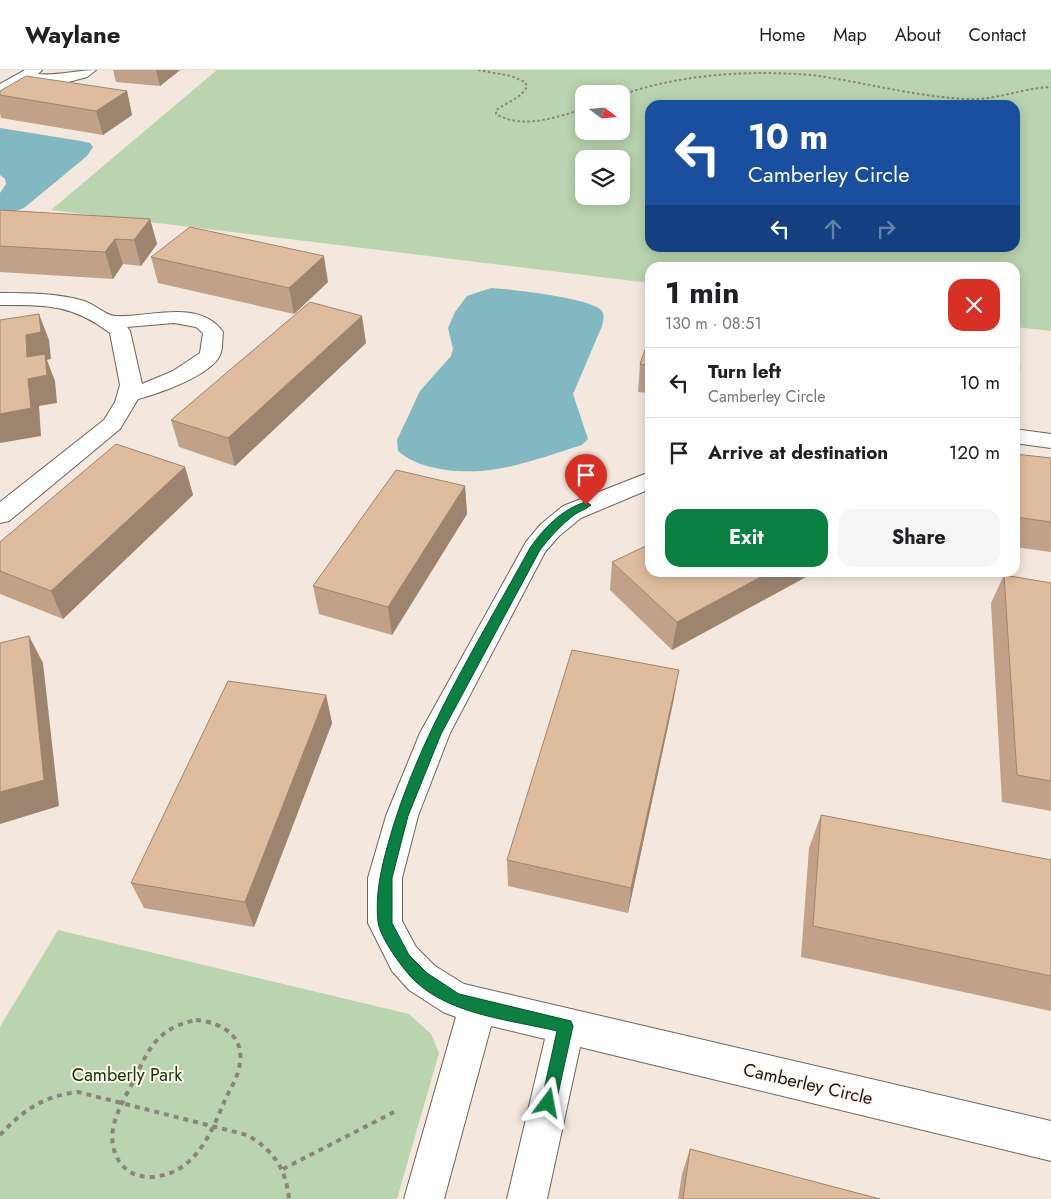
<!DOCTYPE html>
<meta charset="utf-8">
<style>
body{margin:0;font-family:Jost,sans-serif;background:#f6f6f6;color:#202124;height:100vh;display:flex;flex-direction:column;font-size:19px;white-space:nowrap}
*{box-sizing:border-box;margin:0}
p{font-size:16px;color:#757577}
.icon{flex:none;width:28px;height:28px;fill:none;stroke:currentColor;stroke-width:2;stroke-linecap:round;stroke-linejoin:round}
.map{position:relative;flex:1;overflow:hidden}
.details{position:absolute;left:645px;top:192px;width:375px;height:315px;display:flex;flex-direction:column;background:#fff;border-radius:15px;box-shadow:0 2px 12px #0003}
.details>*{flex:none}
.hud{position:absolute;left:645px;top:30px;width:375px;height:152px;border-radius:15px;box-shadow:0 2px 12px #0003;background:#1a4fa0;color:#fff;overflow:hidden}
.needle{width:32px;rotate:106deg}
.buttons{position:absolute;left:575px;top:15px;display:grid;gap:10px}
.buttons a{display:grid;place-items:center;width:55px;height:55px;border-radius:10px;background:#fff;box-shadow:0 2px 12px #0003;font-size:25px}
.pin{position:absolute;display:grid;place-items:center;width:42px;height:42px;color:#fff;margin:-51px -21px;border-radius:50% 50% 50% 0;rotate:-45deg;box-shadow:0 0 5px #0007}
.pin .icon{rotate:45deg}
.me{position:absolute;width:55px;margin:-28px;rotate:13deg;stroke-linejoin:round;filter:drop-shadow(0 0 4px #0008)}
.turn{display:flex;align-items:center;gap:18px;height:105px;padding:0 20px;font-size:22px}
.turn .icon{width:65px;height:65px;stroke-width:2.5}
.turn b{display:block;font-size:35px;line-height:42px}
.lanes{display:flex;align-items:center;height:48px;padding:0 20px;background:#0003;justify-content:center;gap:25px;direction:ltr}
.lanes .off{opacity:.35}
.round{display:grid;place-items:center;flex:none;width:52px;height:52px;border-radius:15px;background:#f6f6f6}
.overview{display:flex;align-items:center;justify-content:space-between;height:85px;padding:0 20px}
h1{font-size:30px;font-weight:700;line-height:38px}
.cta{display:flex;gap:10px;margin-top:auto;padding:10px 20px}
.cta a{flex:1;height:58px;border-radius:15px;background:#0b8043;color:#fff;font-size:20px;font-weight:700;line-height:58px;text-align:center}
.cta a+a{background:#f6f6f6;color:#202124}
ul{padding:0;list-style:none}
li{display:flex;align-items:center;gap:15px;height:70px;padding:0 20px;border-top:1px solid #e0e0e0}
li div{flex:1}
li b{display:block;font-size:19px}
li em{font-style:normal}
header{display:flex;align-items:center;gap:30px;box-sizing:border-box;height:70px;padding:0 25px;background:#fff;border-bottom:1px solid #e0e0e0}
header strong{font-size:24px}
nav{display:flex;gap:28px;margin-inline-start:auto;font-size:18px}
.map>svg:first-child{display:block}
.green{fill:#b9d4ae;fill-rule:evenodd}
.water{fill:#81b8c1}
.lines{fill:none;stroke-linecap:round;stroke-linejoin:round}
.minor-casing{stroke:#6f645b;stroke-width:2}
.path-far1{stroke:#8c837c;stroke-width:2;stroke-dasharray:2.5 2.5;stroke-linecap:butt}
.path{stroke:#8c837c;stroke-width:4;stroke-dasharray:5 5;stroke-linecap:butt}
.minor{fill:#fff;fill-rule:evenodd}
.wall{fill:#c1a288}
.shaded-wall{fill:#9d846f}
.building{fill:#e0bc9e;stroke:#9d846f}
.route{fill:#0b8043;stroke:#07532c}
.labels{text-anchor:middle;stroke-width:4;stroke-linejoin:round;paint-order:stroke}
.near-park-label{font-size:18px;fill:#133500;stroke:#fdf6ef}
.near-street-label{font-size:18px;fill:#1d1815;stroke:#fdf6ef}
</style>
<header>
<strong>Waylane</strong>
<nav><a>Home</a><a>Map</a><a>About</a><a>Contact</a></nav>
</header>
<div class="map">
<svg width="1051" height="1129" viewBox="0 0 1051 1129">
<rect width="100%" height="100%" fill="#f4e7dd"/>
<path class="green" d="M217,0H1051V261L1015,257V198H650V213L51,140ZM584,24H621V61H584ZM650,35H1015V178H650ZM584,89H621V126H584Z
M58,860L409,944L431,964L439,983L397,1129H0V957Z"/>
<path class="water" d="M0,58L81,71L90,73L93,77L87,86L24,138L0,146V123L6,114L5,109L0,105Z
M491,218C509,219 593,228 602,241C605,245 603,252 602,256L573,324L588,369L582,375C555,383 524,395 497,399C466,404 422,402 398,381L397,370L420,321L451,286L453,279L448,258L455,242L467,226Z"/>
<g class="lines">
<g class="minor-casing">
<path id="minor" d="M25,0H42L38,4C58,6 76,0 96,0L87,7L65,13L25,12L0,24V14Z
M0,223C28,223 57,223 84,231C94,234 105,245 115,246C149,248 199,228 223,262C222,269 223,279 220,285C212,305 158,324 138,329L120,359L9,451L0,453V432L104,350L115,332L120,315L110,263C72,234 46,235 0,235ZM174,253L196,257L203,263L200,283L173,301L142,314L130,261L127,257Z
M1015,359L1051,364V378L1015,373Z
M650,402V419L581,448L559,466L545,482L450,663L418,746L402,808V851L416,877L435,896L464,914L1051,1051V1091L580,977L547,1129H507L545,969L491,956L444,1129H404L456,947L443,942L409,920L392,901L368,853V808L386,746L420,663L526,472L541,454L563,436Z"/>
</g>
<path class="path-far1" d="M478,0L511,6L525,12L527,17L521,25L496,40V44C523,60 556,47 584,39
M621,25C681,4 748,0 812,5C863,12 913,26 965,29C995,31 1022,18 1051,17"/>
<path class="path" d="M196,950C226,953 248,969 238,1002C235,1012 229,1021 225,1030C211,1063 195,1105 151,1107C138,1107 127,1103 119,1091C102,1064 121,1035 134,1010C141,996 147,980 159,968C169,958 182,953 196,950Z
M0,1065C23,1040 44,1026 78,1022L247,1065C273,1080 286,1098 289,1129
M283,1099L394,1042"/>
<use href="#minor" class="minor"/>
</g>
<path class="wall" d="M113,0H180L160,16L116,12Z
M0,21H127L132,45L103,65L1,48L0,43Z
M0,140L150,149L157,174L141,196L123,194L113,209L0,202Z
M151,187L328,212L294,244L158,213Z
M1015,254L1020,299L1015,311Z
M650,265V323L638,322L640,294Z
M366,273L235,396L179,377L171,350Z
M1015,384L1051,388V482L1015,477Z
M185,397L193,425L63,549L0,524V472Z
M465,416L467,444L392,565L319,544L313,516Z
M612,492L815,502L672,580L610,520Z
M1004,505L1051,513V741L1002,732L991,533Z
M326,625L332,653L254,857L144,838L131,813Z
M674,628L628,843L508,816L507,790Z
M821,745L1051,790V941L801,887L809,778Z
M690,1079L880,1129H678L682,1104Z"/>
<path class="shaded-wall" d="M156,0H180L160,16Z
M127,21L132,45L103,65L96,41Z
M150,149L157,174L141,196L134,170Z
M115,169L123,194L113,209L105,182Z
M324,186L328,212L294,244L289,218Z
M39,244L49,270L51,289L47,290L55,311L57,333L39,336L41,366L0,373V344L26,265Z
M362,246L366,273L235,396L228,368Z
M185,397L193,425L63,549L51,521Z
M465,416L467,444L392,565L388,537Z
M770,502H815L672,580L677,552Z
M29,566L43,593L59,736L0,754V722Z
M679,600L674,628L628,843L631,818Z
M326,625L332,653L254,857L245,832Z"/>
<path class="building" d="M26,6L127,21L96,41L0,25V21Z
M0,140L150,149L134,170L115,169L105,182L0,176Z
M190,157L324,186L289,218L151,187Z
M310,232L362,246L228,368L171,350Z
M39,244L41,262L26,265L27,287L45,284L47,305L28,309L31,338L0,344V250Z
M1015,254L1020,299L1015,298Z
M650,265V296L640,294Z
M116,374L185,397L51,521L0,501V472Z
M1015,384L1051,388V452L1015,447Z
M396,400L465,416L388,537L313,516Z
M650,474V502H770L677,552L612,492Z
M1004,505L1051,513V711L1017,705Z
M29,566L44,710L0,722V573Z
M572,580L679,600L631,818L507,790Z
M228,611L326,625L245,832L131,813Z
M821,745L1051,790V906L813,856Z
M690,1079L880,1129H683Z"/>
<path class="route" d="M586,432L591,435C586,440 579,441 574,445C561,455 550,467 540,480L441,664L408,746L392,808V853L409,885L427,903L459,924L571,951L573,956L556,1033L554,1038L548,1041L543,1038L541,1033L557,961C511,950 452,945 416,912C404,901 380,868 378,852C375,825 381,799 388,774C417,668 478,573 530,478C543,459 563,438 586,432Z"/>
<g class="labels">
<g class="near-park-label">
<text x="127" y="1011">Camberly Park</text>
</g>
<g class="near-street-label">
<text transform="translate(808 1014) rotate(13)" y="6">Camberley Circle</text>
</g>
</g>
</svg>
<div class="buttons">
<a><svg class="needle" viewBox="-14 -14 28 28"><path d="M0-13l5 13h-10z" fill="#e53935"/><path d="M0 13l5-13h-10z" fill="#757577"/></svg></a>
<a><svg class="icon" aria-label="layers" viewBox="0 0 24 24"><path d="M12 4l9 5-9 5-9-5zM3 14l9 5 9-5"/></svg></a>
</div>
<div class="pin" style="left:586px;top:435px;background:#d93025"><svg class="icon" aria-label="arrive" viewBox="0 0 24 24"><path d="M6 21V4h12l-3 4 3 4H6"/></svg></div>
<svg class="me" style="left:548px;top:1033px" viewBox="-20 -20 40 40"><path d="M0-17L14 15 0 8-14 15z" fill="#0b8043" stroke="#fff" stroke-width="4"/></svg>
<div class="hud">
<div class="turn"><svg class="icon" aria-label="left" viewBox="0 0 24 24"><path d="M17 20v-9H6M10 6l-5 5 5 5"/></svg><div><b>10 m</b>Camberley Circle</div></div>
<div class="lanes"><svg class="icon" aria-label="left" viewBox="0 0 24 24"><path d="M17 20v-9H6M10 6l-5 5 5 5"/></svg><svg class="icon off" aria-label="ahead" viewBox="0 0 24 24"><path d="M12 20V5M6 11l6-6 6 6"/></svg><svg class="icon off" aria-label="right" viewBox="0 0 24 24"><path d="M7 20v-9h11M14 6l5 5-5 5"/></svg></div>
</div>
<section class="details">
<div class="overview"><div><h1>1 min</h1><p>130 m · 08:51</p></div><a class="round" style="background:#d93025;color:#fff"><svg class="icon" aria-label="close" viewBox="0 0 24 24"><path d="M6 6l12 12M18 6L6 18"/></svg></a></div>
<ul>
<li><svg class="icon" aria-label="left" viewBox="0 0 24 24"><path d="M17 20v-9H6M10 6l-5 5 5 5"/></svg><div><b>Turn left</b><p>Camberley Circle</p></div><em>10 m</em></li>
<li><svg class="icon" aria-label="arrive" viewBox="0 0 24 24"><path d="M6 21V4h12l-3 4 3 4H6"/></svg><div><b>Arrive at destination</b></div><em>120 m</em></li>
</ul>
<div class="cta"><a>Exit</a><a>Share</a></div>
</section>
</div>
